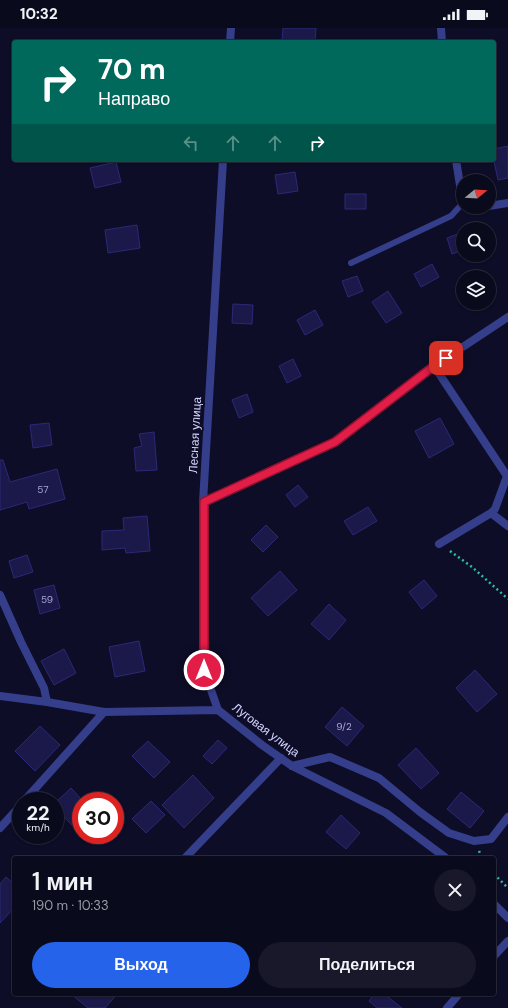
<!DOCTYPE html>
<html lang="ru">
<meta charset="utf-8">
<style>
body{margin:0;font-family:"DM Sans",sans-serif;background:#18182a;color:#f1f3f6;height:100vh;display:flex;flex-direction:column;font-size:15px;white-space:nowrap}
*{box-sizing:border-box;margin:0}
p{font-size:13px;color:#999aa4}
.icon{flex:none;width:22px;height:22px;fill:none;stroke:currentColor;stroke-width:2;stroke-linecap:round;stroke-linejoin:round}
.map{position:relative;flex:1;overflow:hidden}
.details{position:absolute;left:12px;top:828px;width:484px;height:140px;display:flex;flex-direction:column;background:#0a0a1d;border-radius:4px;box-shadow:0 1px 3px #0004,0 0 0 1px #2a2b3b}
.details>*{flex:none}
.banner{position:absolute;left:12px;top:12px;width:484px;height:122px;border-radius:4px;box-shadow:0 1px 3px #0004,0 0 0 1px #2a2b3b;background:#00695c;color:#fff;overflow:hidden}
.needle{width:26px;rotate:72deg}
.fabs{position:absolute;left:456px;top:146px;display:grid;gap:8px}
.fabs a{display:grid;place-items:center;width:40px;height:40px;border-radius:50%;background:#0a0a1d;box-shadow:0 1px 3px #0004,0 0 0 1px #2a2b3b;font-size:20px}
.speed{position:absolute;left:12px;top:764px;display:flex;gap:8px;font-size:20px;font-weight:700;text-align:center}
.speed>*{display:grid;place-content:center;width:52px;height:52px;border-radius:50%;background:#0a0a1d;box-shadow:0 1px 3px #0004,0 0 0 1px #2a2b3b;line-height:1}
.speed small{font-size:10px;font-weight:400}
.speed .limit{border:6px solid #d22;background:#fff;color:#111}
.pin{position:absolute;display:grid;place-items:center;width:34px;height:34px;color:#fff;margin:-17px;border-radius:8px;box-shadow:0 2px 6px #0006}
.me{position:absolute;width:44px;margin:-22px;rotate:0deg;stroke-linejoin:round;filter:drop-shadow(0 0 3px #0008)}
.turn{display:flex;align-items:center;gap:14px;height:84px;padding:0 20px;font-size:18px}
.turn .icon{width:52px;height:52px;stroke-width:2.5}
.turn b{display:block;font-size:28px;line-height:34px}
.lanes{display:flex;align-items:center;height:38px;padding:0 20px;background:#0003;justify-content:center;gap:20px;direction:ltr}
.lanes .off{opacity:.35}
.round{display:grid;place-items:center;flex:none;width:42px;height:42px;border-radius:21px;background:#18182a}
.summary{display:flex;align-items:center;justify-content:space-between;height:68px;padding:0 20px}
h1{font-size:24px;font-weight:600;line-height:30px}
.primary-button{display:flex;gap:8px;margin-top:auto;padding:8px 20px}
.primary-button a{flex:1;height:46px;border-radius:24px;background:#2563eb;color:#fff;font-size:16px;font-weight:600;line-height:46px;text-align:center}
.primary-button a+a{background:#18182a;color:#f1f3f6}
.status{display:flex;justify-content:space-between;align-items:center;height:28px;padding:0 20px;background:#0a0a1d;direction:ltr}
.status svg{height:11px;fill:currentColor}
.map>svg:first-child{display:block}
.building{fill:#1b184a;stroke:#2c2878}
.lines{fill:none;stroke-linecap:round;stroke-linejoin:round}
.path{stroke:#26c1a1;stroke-width:2.5;stroke-dasharray:2 3;stroke-linecap:butt}
.service{stroke:#353e8a;stroke-width:6}
.minor{stroke:#353e8a;stroke-width:8}
.route-casing{stroke:#92132f;stroke-width:10}
.route{stroke:#e11d48;stroke-width:7}
.labels{text-anchor:middle;stroke-width:4;stroke-linejoin:round;paint-order:stroke}
.number-label{font-size:10px;fill:#a6a6d2}
.street-label{font-size:12px;fill:#d4d5ff;stroke:#0e0d27}
</style>
<div class="status"><b>10:32</b><svg viewBox="0 0 49 12"><path d="M0 12V9h3v3zM5 12V6h3v6zM10 12V3h3v9zM15 12V0h3v12zM26 1h20v11H26zM47 4h2v5h-2z"/></svg></div>
<div class="map">
<svg width="508" height="980" viewBox="0 0 508 980">
<rect width="100%" height="100%" fill="#0e0d27"/>
<path class="building" d="M283,0H316L315,14L282,13Z
M508,118V150L498,152L494,133V121Z
M116,134L121,154L95,160L90,140Z
M295,144L298,163L278,166L275,147Z
M345,166H366V181H345Z
M137,197L140,220L108,225L105,202Z
M463,204V222L452,226L447,210Z
M432,236L439,249L421,259L414,246Z
M357,248L363,263L348,269L342,253Z
M388,263L402,285L386,295L372,274Z
M233,276L253,277L252,296L232,295Z
M315,282L323,297L305,307L297,292Z
M293,331L301,348L287,355L279,338Z
M247,366L253,384L239,390L232,372Z
M440,390L454,416L429,430L415,403Z
M49,395L52,417L33,420L30,397Z
M154,404L157,442L136,443L134,420L142,418L139,406Z
M0,432H3L10,454L57,441L65,471L29,481L27,474L0,482Z
M298,457L308,469L295,479L286,467Z
M368,479L377,493L353,507L344,493Z
M147,488L150,523L126,525L125,520L102,522V503L124,502L123,490Z
M266,497L278,509L263,524L251,512Z
M27,527L33,544L14,550L9,533Z
M280,543L297,562L268,588L251,570Z
M424,552L437,568L422,581L409,564Z
M54,557L60,580L40,586L34,562Z
M329,576L346,592L329,612L311,596Z
M139,613L145,643L115,649L109,619Z
M64,621L76,645L54,657L41,633Z
M475,642L497,666L477,684L456,660Z
M342,679L364,698L347,718L325,699Z
M40,698L60,717L35,743L15,723Z
M218,712L227,720L212,736L203,728Z
M148,713L170,734L154,750L132,728Z
M416,720L439,745L421,761L398,737Z
M193,747L214,770L184,800L162,777Z
M71,760L81,771V807L55,779V775Z
M461,764L484,783L470,800L447,781Z
M151,773L165,787L146,805L132,791Z
M341,787L360,805L346,821L326,804Z
M6,849L14,856V880L0,895V856Z
M71,966H117L105,980H88Z
M374,966H384L402,980H377L369,973Z"/>
<g class="lines">
<path class="path" d="M450,523L472,539L508,571
M479,823L482,830
M494,846L508,860"/>
<path class="service" d="M351,235L451,188L462,176"/>
<path class="minor" d="M441,0L442,14
M230,14L231,0
M456,132L463,176
M489,178L508,175
M476,179L479,180L483,179
M434,338L507,448L495,481L491,485L439,516
M203,474L335,414L434,338L508,289
M491,485L508,498
M0,567L21,614L44,660L47,674
M0,668L47,674L104,684L218,682L262,717L292,738L386,785L446,830
M218,682L204,642L203,474L223,132
M292,738L330,729L379,750L420,784L449,805L474,813L491,811L508,789
M24,773L104,684
M0,800L21,777
M185,830L281,730
M494,876L508,890
M494,928L508,913
M447,980L459,966"/>
</g>
<g class="lines">
<g class="route-casing">
<path id="route" d="M204,642V474L335,414L434,338L446,330"/>
</g>
<use href="#route" class="route"/>
</g>
<g class="labels">
<g class="number-label">
<text x="43" y="465">57</text>
<text x="47" y="575">59</text>
<text x="344" y="702">9/2</text>
</g>
<g class="street-label">
<text transform="translate(195 407) rotate(-87)" y="4">Лесная улица</text>
<text transform="translate(266 702) rotate(37)" y="4">Луговая улица</text>
</g>
</g>
</svg>
<div class="fabs">
<a><svg class="needle" viewBox="-14 -14 28 28"><path d="M0-13l5 13h-10z" fill="#e53935"/><path d="M0 13l5-13h-10z" fill="#999aa4"/></svg></a>
<a><svg class="icon" aria-label="search" viewBox="0 0 24 24"><circle cx="10" cy="10" r="6"/><path d="M15 15l6 6"/></svg></a>
<a><svg class="icon" aria-label="layers" viewBox="0 0 24 24"><path d="M12 4l9 5-9 5-9-5zM3 14l9 5 9-5"/></svg></a>
</div>
<div class="speed"><div>22<small>km/h</small></div><div class="limit">30</div></div>
<div class="pin" style="left:446px;top:330px;background:#d93025"><svg class="icon" aria-label="arrive" viewBox="0 0 24 24"><path d="M6 21V4h12l-3 4 3 4H6"/></svg></div>
<svg class="me" style="left:204px;top:642px" viewBox="-20 -20 40 40"><circle r="17" fill="#e11d48" stroke="#fff" stroke-width="3"/><path d="M0-11L8 9 0 5-8 9z" fill="#fff"/></svg>
<div class="banner">
<div class="turn"><svg class="icon" aria-label="right" viewBox="0 0 24 24"><path d="M7 20v-9h11M14 6l5 5-5 5"/></svg><div><b>70 m</b>Направо</div></div>
<div class="lanes"><svg class="icon off" aria-label="left" viewBox="0 0 24 24"><path d="M17 20v-9H6M10 6l-5 5 5 5"/></svg><svg class="icon off" aria-label="ahead" viewBox="0 0 24 24"><path d="M12 20V5M6 11l6-6 6 6"/></svg><svg class="icon off" aria-label="ahead" viewBox="0 0 24 24"><path d="M12 20V5M6 11l6-6 6 6"/></svg><svg class="icon" aria-label="right" viewBox="0 0 24 24"><path d="M7 20v-9h11M14 6l5 5-5 5"/></svg></div>
</div>
<section class="details">
<div class="summary"><div><h1>1 мин</h1><p>190 m · 10:33</p></div><a class="round"><svg class="icon" aria-label="close" viewBox="0 0 24 24"><path d="M6 6l12 12M18 6L6 18"/></svg></a></div>
<div class="primary-button"><a>Выход</a><a>Поделиться</a></div>
</section>
</div>
